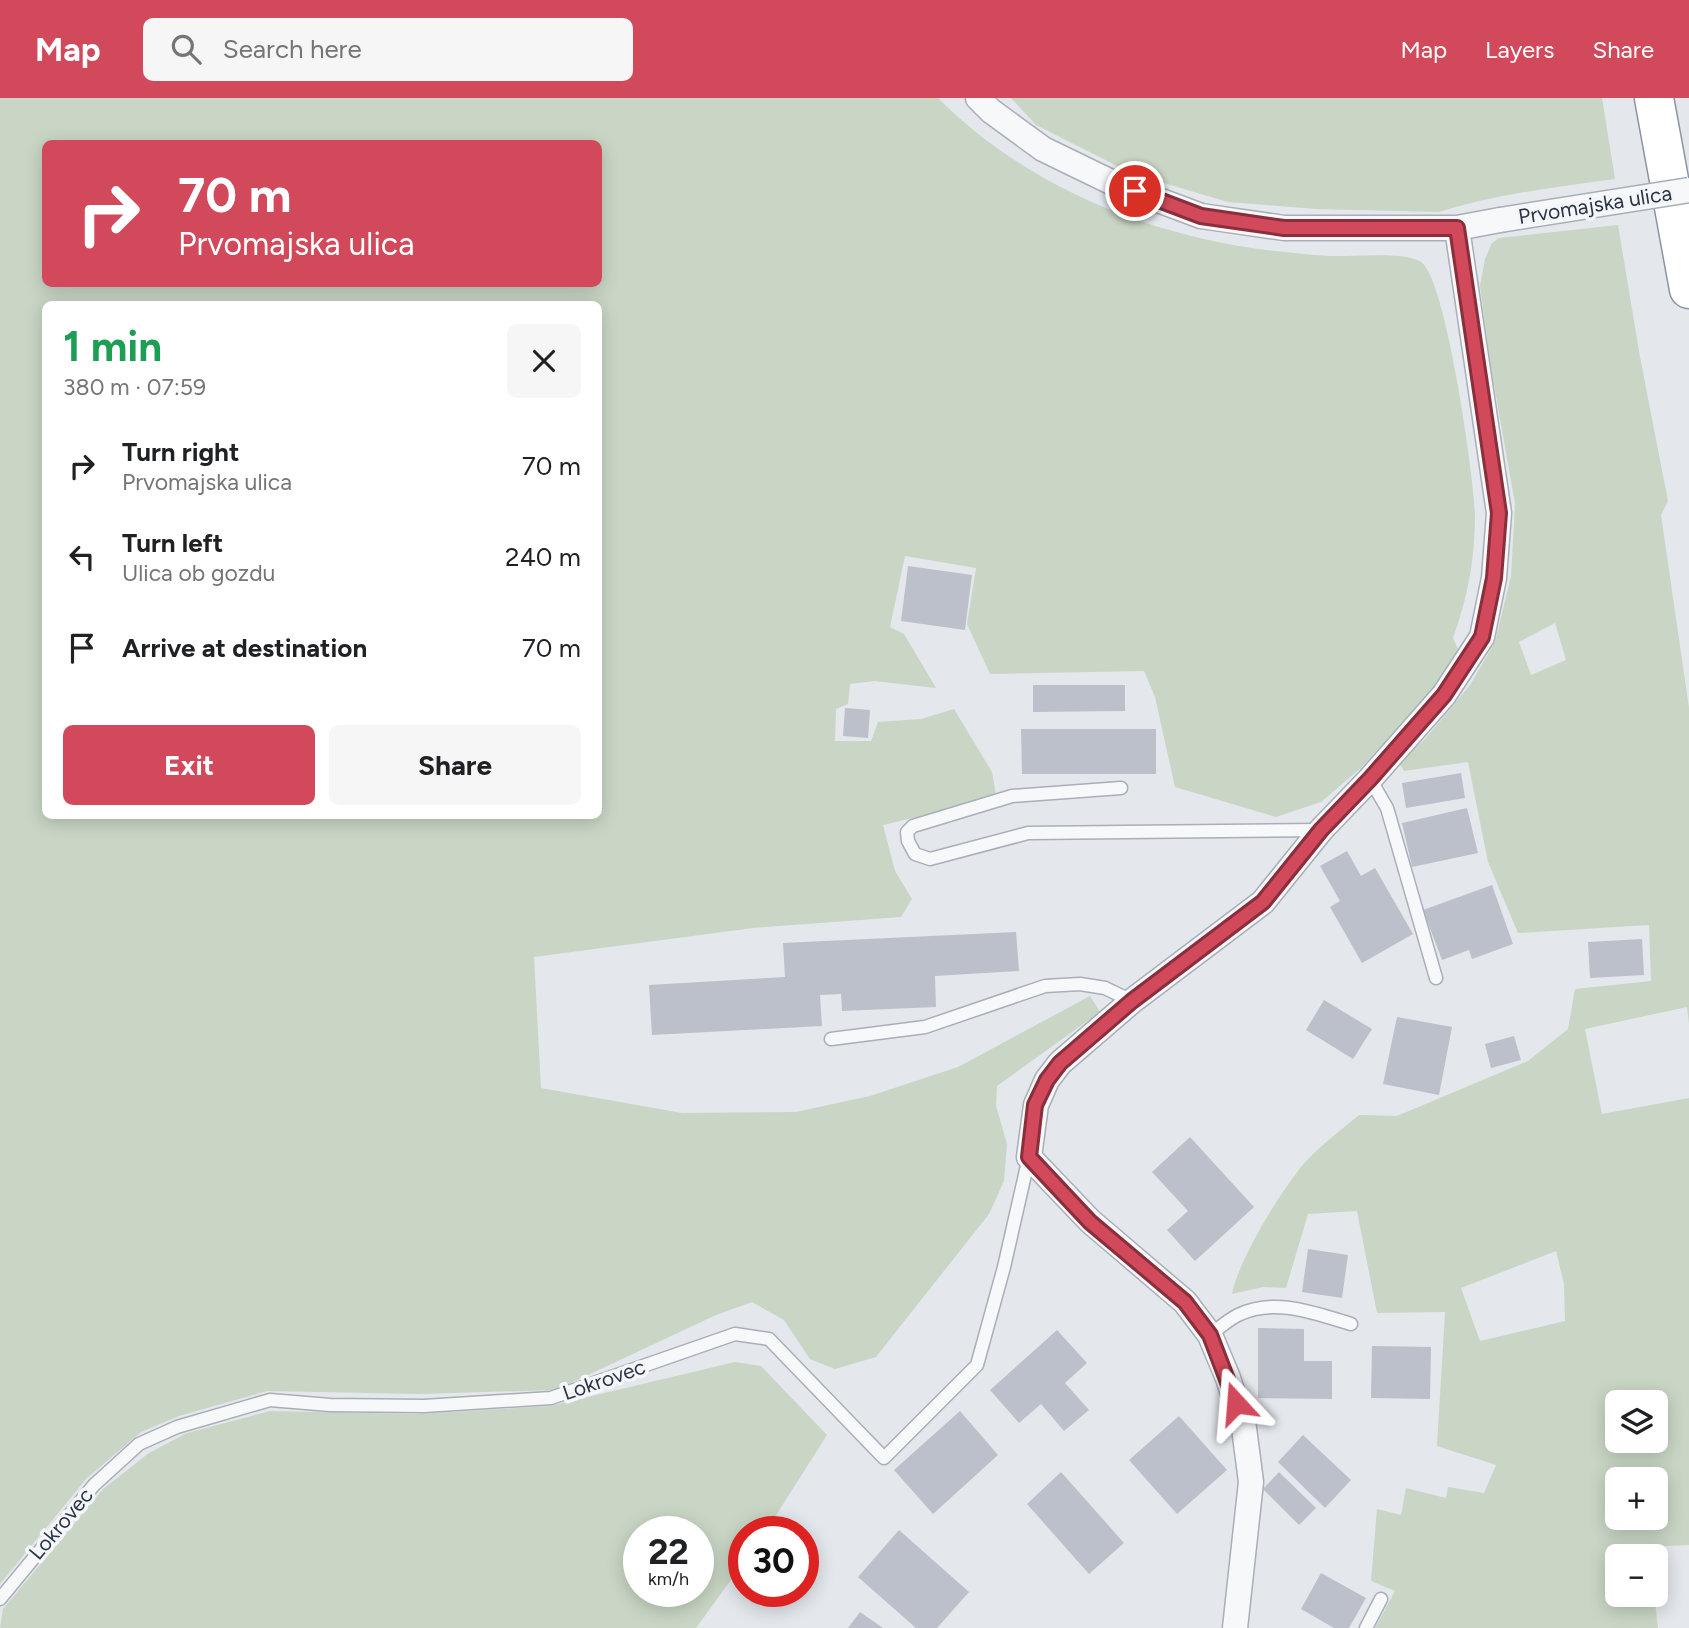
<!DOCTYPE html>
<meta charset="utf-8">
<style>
body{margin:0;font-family:Figtree,sans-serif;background:#f6f6f6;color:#202124;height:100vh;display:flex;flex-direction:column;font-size:26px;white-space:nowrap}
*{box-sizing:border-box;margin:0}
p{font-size:23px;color:#757577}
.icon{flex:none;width:38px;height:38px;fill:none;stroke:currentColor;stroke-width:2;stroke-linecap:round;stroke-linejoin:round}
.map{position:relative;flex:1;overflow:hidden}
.panel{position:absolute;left:42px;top:203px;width:560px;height:518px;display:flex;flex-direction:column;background:#fff;border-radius:10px;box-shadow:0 4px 18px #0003}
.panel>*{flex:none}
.banner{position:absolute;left:42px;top:42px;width:560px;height:147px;border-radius:10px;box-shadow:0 4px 18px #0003;background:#d1495b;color:#fff;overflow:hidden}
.tools{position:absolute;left:1605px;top:1292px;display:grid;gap:14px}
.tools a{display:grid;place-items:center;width:63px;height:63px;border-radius:10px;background:#fff;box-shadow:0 4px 18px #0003;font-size:35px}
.speed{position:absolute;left:623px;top:1418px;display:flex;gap:14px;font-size:35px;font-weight:700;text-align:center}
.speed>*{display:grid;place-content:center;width:91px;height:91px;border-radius:50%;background:#fff;box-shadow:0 4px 18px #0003;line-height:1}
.speed small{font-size:18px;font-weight:400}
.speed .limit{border:10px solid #d22;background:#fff;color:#111}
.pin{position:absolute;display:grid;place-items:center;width:60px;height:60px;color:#fff;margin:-30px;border:4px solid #fff;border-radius:50%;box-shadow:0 2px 7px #0007}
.me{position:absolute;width:77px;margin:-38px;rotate:341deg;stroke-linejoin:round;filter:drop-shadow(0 0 5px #0008)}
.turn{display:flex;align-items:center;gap:24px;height:147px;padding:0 21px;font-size:32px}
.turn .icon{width:91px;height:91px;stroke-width:2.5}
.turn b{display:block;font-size:49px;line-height:60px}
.round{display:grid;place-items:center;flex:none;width:74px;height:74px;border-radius:10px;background:#f6f6f6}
.summary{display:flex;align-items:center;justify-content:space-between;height:119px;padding:0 21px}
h1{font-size:42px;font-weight:700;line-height:52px;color:#1e9e55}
.action{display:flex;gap:14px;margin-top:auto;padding:14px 21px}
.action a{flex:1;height:80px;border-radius:10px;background:#d1495b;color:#fff;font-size:28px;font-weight:700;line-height:80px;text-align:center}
.action a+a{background:#f6f6f6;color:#202124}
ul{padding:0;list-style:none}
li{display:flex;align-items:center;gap:21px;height:91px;padding:0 21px}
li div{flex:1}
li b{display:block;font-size:26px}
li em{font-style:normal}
header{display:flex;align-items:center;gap:42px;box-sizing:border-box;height:98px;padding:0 35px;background:#d1495b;color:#fff}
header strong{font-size:33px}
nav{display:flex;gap:38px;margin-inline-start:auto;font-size:24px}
.search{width:490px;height:63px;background:#f6f6f6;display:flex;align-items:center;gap:18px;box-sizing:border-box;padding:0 24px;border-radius:10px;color:#757577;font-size:26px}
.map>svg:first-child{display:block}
.green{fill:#c9d6c5;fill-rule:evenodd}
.building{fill:#bbc0ca}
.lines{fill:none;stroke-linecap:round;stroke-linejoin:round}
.service-casing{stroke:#a9aeb7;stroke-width:15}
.minor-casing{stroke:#a9aeb7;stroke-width:27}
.motorway-casing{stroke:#8b94a3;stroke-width:41}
.service{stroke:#f7f8fa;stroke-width:12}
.minor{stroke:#f7f8fa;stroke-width:24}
.motorway{stroke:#fff;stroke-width:38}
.minor-bridge-casing{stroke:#a9aeb7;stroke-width:27;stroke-linecap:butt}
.minor-bridge{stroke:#f7f8fa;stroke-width:24}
.route-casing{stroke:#882f3b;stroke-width:18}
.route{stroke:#d1495b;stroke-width:12}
.labels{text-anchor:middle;stroke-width:7;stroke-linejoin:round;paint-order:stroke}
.street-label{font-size:21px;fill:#2b3445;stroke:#f4f6f9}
</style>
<header>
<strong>Map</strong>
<div class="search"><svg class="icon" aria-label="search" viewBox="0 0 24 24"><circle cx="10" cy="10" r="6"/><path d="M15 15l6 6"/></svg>Search here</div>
<nav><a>Map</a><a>Layers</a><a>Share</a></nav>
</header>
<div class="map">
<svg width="1689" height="1530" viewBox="0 0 1689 1530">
<rect width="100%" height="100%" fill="#e4e7ec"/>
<path class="green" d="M0,0H938C1030,93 1166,145 1295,155C1307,156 1320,158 1332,158C1353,159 1405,153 1421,164C1446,180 1474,380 1475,416C1475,461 1468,498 1453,540L1458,551L1432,593L1361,670L1321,704L1276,719L1175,689L1155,599L1144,573L990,576L967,526L976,470L905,458L890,529L904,536L936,590L874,583L850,586L848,606L836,611L835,643H871L878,624L921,621L954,611L992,674L996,697L972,706L883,727L895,773L912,801L901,819L753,830L534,859L541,990L682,1015L796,1014L870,998L958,969L1090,898L1100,914L997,988L996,1008L1007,1046L1004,1083L989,1116L876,1259L835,1271L810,1261L784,1222L752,1204L716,1217L556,1292L419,1296L267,1293L179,1318L141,1334L87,1380L0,1486ZM46,46H598V186H46ZM46,206H598V718H46Z
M1011,0H1602L1615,81C1556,89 1496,96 1439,114L1316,111L1228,104L1133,76L1036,27Z
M1618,127L1640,259L1668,403L1661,417L1689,610V926L1687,909L1585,931L1602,1016L1689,1000V1447L1649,1449V1458H1617V1496H1654L1658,1530H1375L1395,1493L1371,1483L1377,1411L1401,1417L1406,1390L1446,1400L1448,1389L1484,1395L1496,1367L1437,1348L1445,1214L1377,1215L1357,1113L1308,1116L1286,1190L1263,1189L1232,1196C1238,1162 1285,1085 1309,1060C1324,1045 1342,1031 1359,1017L1397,1018L1528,963L1568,931L1575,891L1651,883L1649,827L1518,835L1488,764L1468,664L1404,673L1399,665L1425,641L1470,587L1495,544L1511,478L1515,406L1490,264L1480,188L1485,161L1492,145L1499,140ZM1555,525L1566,562L1531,577L1519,544ZM1556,1153L1564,1186L1565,1223L1480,1243L1461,1190ZM1617,1304H1656V1342H1617ZM1617,1381H1656V1419H1617Z
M735,1264L761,1268L827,1337L766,1433H744V1464L696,1530H0L3,1511L103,1391L149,1355L187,1335L270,1313L416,1316L550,1308ZM639,1433H698V1493H639Z"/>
<path class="building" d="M908,468L972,477L965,532L901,523Z
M1033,587H1125V613L1033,614Z
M845,610L870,612L868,640L843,638Z
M1021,631H1156V676H1022Z
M1461,675L1465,700L1406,710L1402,685Z
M1467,710L1478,755L1412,769L1402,725Z
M1347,753L1361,778L1375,770L1413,836L1362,865L1330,809L1340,803L1320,768Z
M1492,787L1513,846L1472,861L1469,852L1442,862L1423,812Z
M1016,834L1019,873L935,878L936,909L842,913L841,896L820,897L822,928L652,937L649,887L785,879L783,845Z
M1642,841L1644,877L1590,880L1588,844Z
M1324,902L1372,931L1353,961L1306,932Z
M1397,919L1452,929L1439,997L1383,986Z
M1514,938L1521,962L1491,970L1485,946Z
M1190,1039L1254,1109L1195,1163L1167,1132L1188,1113L1152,1074Z
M1308,1151L1348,1157L1342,1200L1302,1194Z
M1258,1230L1304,1231V1263H1332V1301L1258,1300Z
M1057,1232L1087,1265L1065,1285L1089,1312L1064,1333L1041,1306L1019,1325L990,1292Z
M1372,1248L1431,1249L1430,1301L1371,1300Z
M960,1313L998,1357L933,1416L894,1372Z
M1179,1318L1227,1372L1177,1416L1129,1362Z
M1303,1337L1351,1382L1325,1410L1278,1364Z
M1061,1374L1124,1445L1089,1476L1027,1406Z
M1279,1374L1316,1410L1299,1427L1263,1391Z
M899,1432L969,1494L937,1530H916L858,1479Z
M1321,1475L1366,1500L1349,1530H1334L1301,1511Z
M860,1514L883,1530H848Z"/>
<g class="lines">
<g class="service-casing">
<path id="service" d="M1370,681L1387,710L1436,880
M1121,690L1012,698L913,728L907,734L908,743L915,756L930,761L1028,735L1321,732
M831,941L925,929L1045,888L1080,886L1105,890L1132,903
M1210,1237C1219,1230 1228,1222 1238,1217C1275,1199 1314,1215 1351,1226
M0,1501L94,1387L139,1346L177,1329L270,1302L330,1307L424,1308L551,1300L735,1236L769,1241L884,1360L977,1267L1004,1169L1029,1059
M1366,1530L1381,1501"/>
</g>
<g class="minor-casing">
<path id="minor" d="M978,0L991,13L1043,51L1113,85L1201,118L1284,130H1457L1500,122
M1235,1530L1251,1384L1244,1330L1228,1280L1210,1237L1185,1204L1090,1123L1029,1059L1036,1007L1047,982L1060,965L1132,903L1263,804L1321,732L1370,681L1444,597L1482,539L1494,480L1499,415L1457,130"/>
</g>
<g class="motorway-casing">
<path id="motorway" d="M1654,0L1689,191"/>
</g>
<use href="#service" class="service"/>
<use href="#minor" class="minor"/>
<use href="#motorway" class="motorway"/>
<g class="minor-bridge-casing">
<path id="minor-bridge" d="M1500,122L1689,92"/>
</g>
<use href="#minor-bridge" class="minor-bridge"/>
</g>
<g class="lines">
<g class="route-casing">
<path id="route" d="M1135,93L1201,118L1284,130H1457L1499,415L1494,480L1482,539L1444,597L1370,681L1321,732L1263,804L1132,903L1060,965L1047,982L1035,1007L1029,1059L1090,1124L1185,1204L1210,1237L1236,1305"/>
</g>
<use href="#route" class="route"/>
</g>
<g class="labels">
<g class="street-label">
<text transform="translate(1595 107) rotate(-9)" y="7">Prvomajska ulica</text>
<text transform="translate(604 1282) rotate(-19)" y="7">Lokrovec</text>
<text transform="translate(61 1426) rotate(-50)" y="7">Lokrovec</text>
</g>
</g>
</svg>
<div class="tools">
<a><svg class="icon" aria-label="layers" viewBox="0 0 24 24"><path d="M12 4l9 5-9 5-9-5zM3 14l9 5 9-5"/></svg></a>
<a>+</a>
<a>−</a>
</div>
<div class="speed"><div>22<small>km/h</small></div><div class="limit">30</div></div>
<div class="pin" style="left:1135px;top:93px;background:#d93025"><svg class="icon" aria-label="arrive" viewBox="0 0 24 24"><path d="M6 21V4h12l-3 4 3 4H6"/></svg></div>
<svg class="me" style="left:1236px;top:1305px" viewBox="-20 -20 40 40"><path d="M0-17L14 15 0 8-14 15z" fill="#d1495b" stroke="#fff" stroke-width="4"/></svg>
<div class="banner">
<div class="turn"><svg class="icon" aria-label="right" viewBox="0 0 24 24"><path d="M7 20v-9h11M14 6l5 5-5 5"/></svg><div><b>70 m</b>Prvomajska ulica</div></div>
</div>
<section class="panel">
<div class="summary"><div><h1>1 min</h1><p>380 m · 07:59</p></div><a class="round"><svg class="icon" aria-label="close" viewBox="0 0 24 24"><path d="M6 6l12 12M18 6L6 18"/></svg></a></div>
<ul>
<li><svg class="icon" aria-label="right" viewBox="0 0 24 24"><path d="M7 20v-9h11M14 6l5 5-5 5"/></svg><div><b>Turn right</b><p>Prvomajska ulica</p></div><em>70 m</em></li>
<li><svg class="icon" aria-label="left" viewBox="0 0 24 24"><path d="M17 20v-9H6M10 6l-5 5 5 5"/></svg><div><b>Turn left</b><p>Ulica ob gozdu</p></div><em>240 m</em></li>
<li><svg class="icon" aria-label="arrive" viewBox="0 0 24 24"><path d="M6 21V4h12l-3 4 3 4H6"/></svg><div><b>Arrive at destination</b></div><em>70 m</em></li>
</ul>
<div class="action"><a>Exit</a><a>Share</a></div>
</section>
</div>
